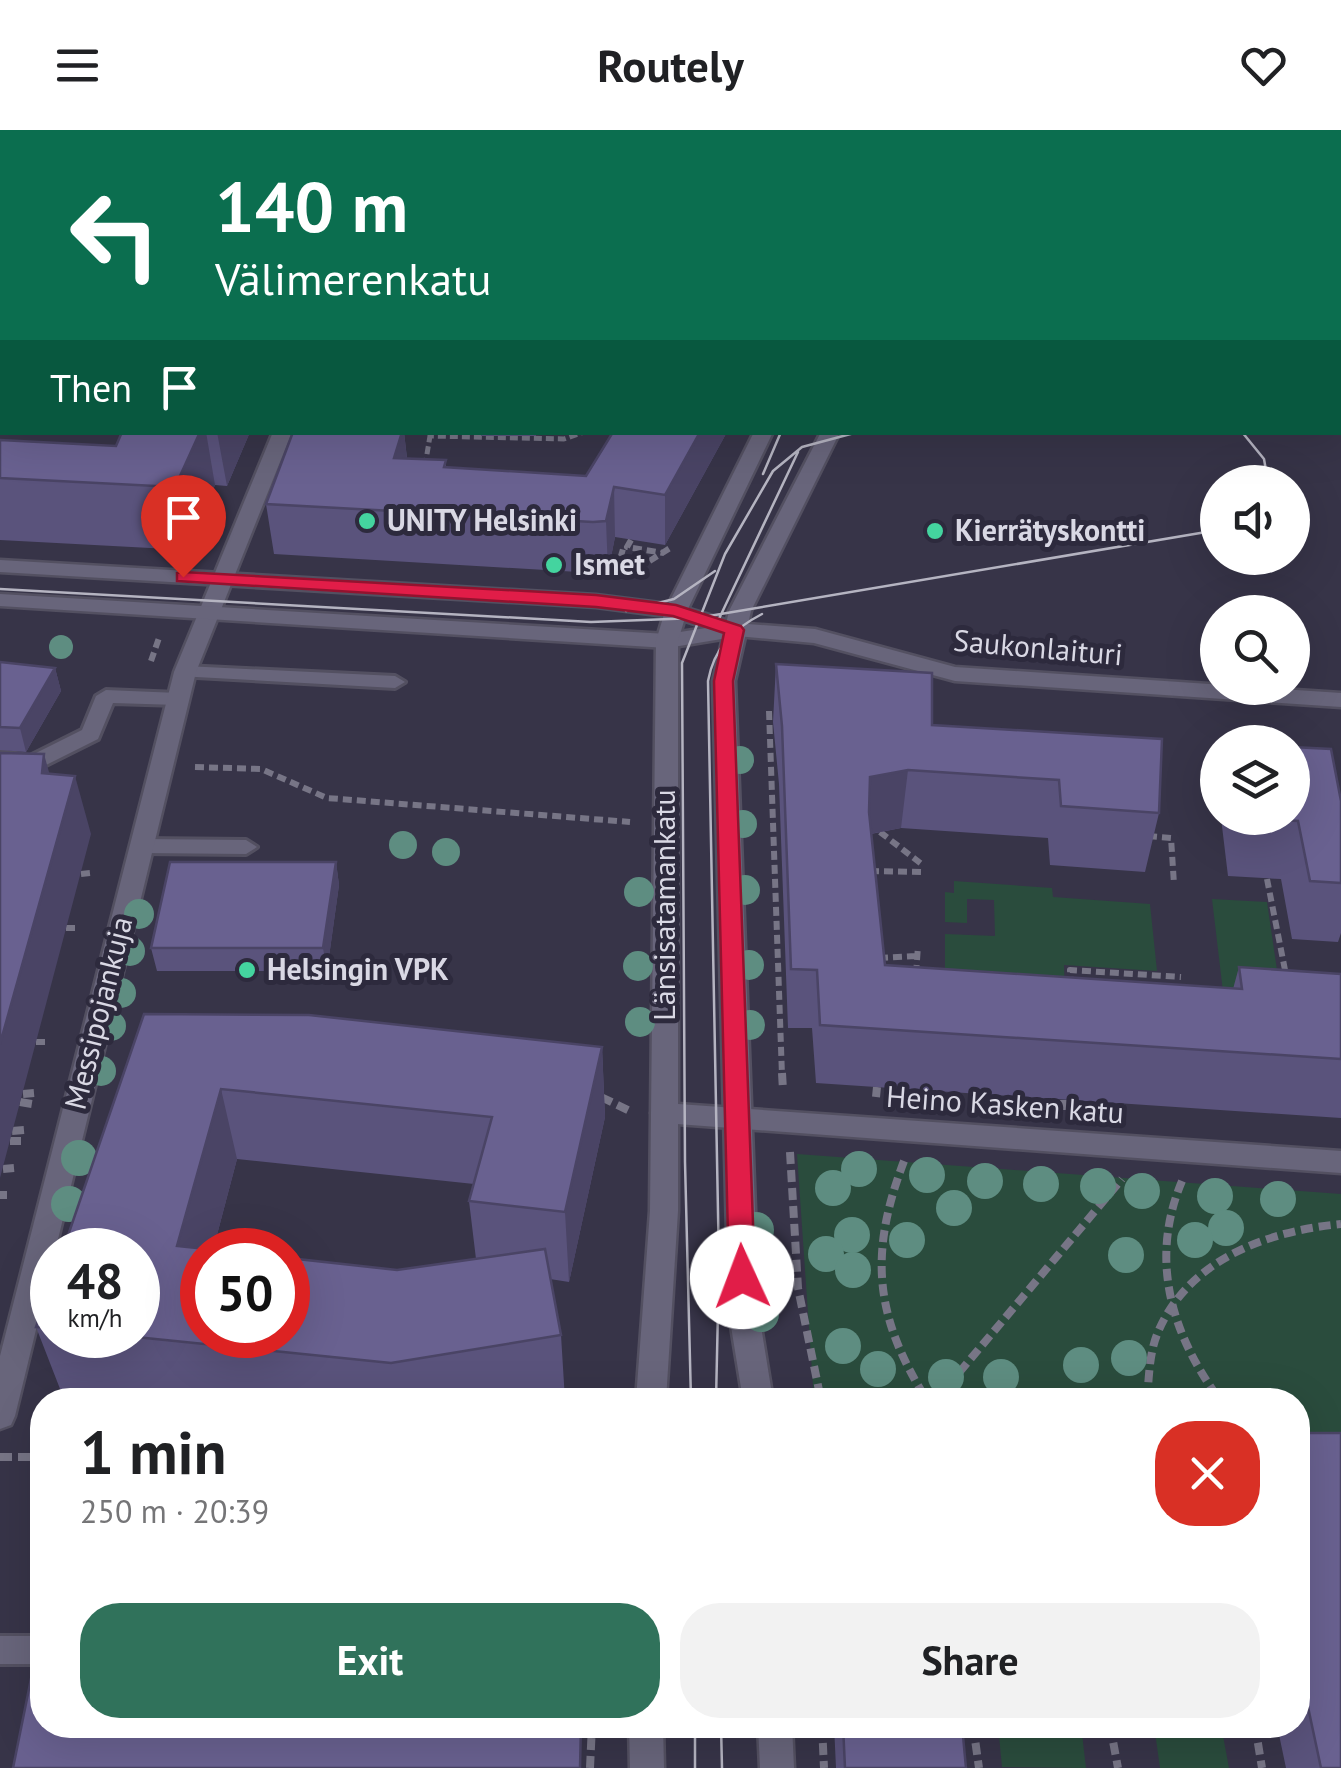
<!DOCTYPE html>
<meta charset="utf-8">
<style>
body{margin:0;font-family:"PT Sans",sans-serif;background:#f2f2f2;color:#202124;height:100vh;display:flex;flex-direction:column;font-size:38px;white-space:nowrap}
*{box-sizing:border-box;margin:0}
p{font-size:32px;color:#757577}
.icon{flex:none;width:55px;height:55px;fill:none;stroke:currentColor;stroke-width:2;stroke-linecap:round;stroke-linejoin:round}
.map{position:relative;flex:1;overflow:hidden}
.sheet{position:absolute;left:30px;top:1258px;width:1280px;height:350px;display:flex;flex-direction:column;background:#fff;border-radius:40px;box-shadow:0 10px 40px #0002}
.sheet>*{flex:none}
.top-card{position:absolute;left:0px;top:0px;width:1342px;height:305px;box-shadow:0 10px 40px #0002;background:#0b6e4f;color:#fff;overflow:hidden}
.buttons{position:absolute;left:1200px;top:335px;display:grid;gap:20px}
.buttons a{display:grid;place-items:center;width:110px;height:110px;border-radius:50%;background:#fff;box-shadow:0 10px 40px #0002;font-size:50px}
.speed{position:absolute;left:30px;top:1098px;display:flex;gap:20px;font-size:50px;font-weight:700;text-align:center}
.speed>*{display:grid;place-content:center;width:130px;height:130px;border-radius:50%;background:#fff;box-shadow:0 10px 40px #0002;line-height:1}
.speed small{font-size:25px;font-weight:400}
.speed .limit{border:15px solid #d22;background:#fff;color:#111}
.pin{position:absolute;display:grid;place-items:center;width:85px;height:85px;color:#fff;margin:-102px -42px;border-radius:50% 50% 50% 0;rotate:-45deg;box-shadow:0 0 10px #0007}
.pin .icon{rotate:45deg}
.me{position:absolute;width:110px;margin:-55px;rotate:358deg;stroke-linejoin:round;filter:drop-shadow(0 0 8px #0008)}
.turn{display:flex;align-items:center;gap:35px;height:210px;padding:0 50px;font-size:45px}
.turn .icon{width:130px;height:130px;stroke-width:2.5}
.turn b{display:block;font-size:70px;line-height:85px}
.then{display:flex;align-items:center;height:95px;padding:0 50px;background:#0003;gap:20px;font-size:38px}
.round{display:grid;place-items:center;flex:none;width:105px;height:105px;border-radius:40px;background:#f2f2f2}
.overview{display:flex;align-items:center;justify-content:space-between;height:170px;padding:0 50px}
h1{font-size:60px;font-weight:800;line-height:75px}
.cta{display:flex;gap:20px;margin-top:auto;padding:20px 50px}
.cta a{flex:1;height:115px;border-radius:40px;background:#30725b;color:#fff;font-size:40px;font-weight:800;line-height:115px;text-align:center}
.cta a+a{background:#f2f2f2;color:#202124}
header{display:flex;justify-content:space-between;align-items:center;height:130px;padding:0 50px;background:#fff;font-size:45px;font-weight:800}
.map>svg:first-child{display:block}
.green{fill:#2a4c3d}
.lines{fill:none;stroke-linecap:round;stroke-linejoin:round}
.service-casing{stroke:#535061;stroke-width:6}
.pedestrian-casing{stroke:#535061;stroke-width:5}
.minor-casing{stroke:#535061;stroke-width:5}
.tertiary-casing{stroke:#535061;stroke-width:5}
.secondary-casing{stroke:#535061;stroke-width:5}
.path-far2{stroke:#777586;stroke-width:5;stroke-dasharray:8 4;stroke-linecap:butt}
.path-far1{stroke:#777586;stroke-width:6;stroke-dasharray:9 5;stroke-linecap:butt}
.path{stroke:#777586;stroke-width:8;stroke-dasharray:12 6;stroke-linecap:butt}
.service{fill:#68657b;fill-rule:evenodd}
.pedestrian{fill:#68657b;fill-rule:evenodd}
.minor{fill:#68657b;fill-rule:evenodd}
.tertiary{fill:#68657b;fill-rule:evenodd}
.secondary{fill:#68657b;fill-rule:evenodd}
.tram{stroke:#b5b4c1;stroke-width:2.5}
.tree{fill:#5e8d81}
.wall{fill:#5a537c;fill-rule:evenodd}
.shaded-wall{fill:#4a4465}
.building{fill:#696190;stroke:#4a4465;stroke-width:2.5}
.route{fill:#e11d48;stroke:#92132f;stroke-width:2.5}
.poi-dot{fill:#44d49f;stroke:#2d2a3d;stroke-width:4}
.labels{text-anchor:middle;stroke-width:10;stroke-linejoin:round;paint-order:stroke}
.poi-label{font-size:30px;font-weight:bold;fill:#d9d8e4;stroke:#2d2a3d;text-anchor:start}
.street-label{font-size:30px;fill:#d9d8e4;stroke:#2d2a3d}
</style>
<header><svg class="icon" aria-label="menu" viewBox="0 0 24 24"><path d="M4 6h16M4 12h16M4 18h16"/></svg>Routely<svg class="icon" aria-label="heart" viewBox="0 0 24 24"><path d="M12 20l-8-8c-3-5 5-10 8-4 3-6 11-1 8 4z"/></svg></header>
<div class="map">
<svg width="1341" height="1638" viewBox="0 0 1341 1638">
<rect width="100%" height="100%" fill="#373448"/>
<path class="green" d="M954,751L1052,758L1053,767L1150,774L1157,841L1064,835L1065,868L945,860V804L995,806L994,770L967,769V793L945,792V762L954,763Z
M1212,769L1267,772L1282,874L1224,870Z
M797,1024L1341,1064V1356L1298,1357V1270H814Z
M998,1595H1081L1086,1638L1002,1637Z
M1154,1595H1221L1229,1638H1160Z"/>
<g class="lines">
<g class="service-casing">
<path id="service" d="M1340,98L1341,99V109L1340,108Z
M185,536L395,546L405,552L395,558L178,546L175,542L178,538Z
M106,560L178,563L188,569L178,575L113,573L98,609L40,638L0,636V622L30,626L82,600L96,566Z
M142,709L246,710L257,717L246,724L142,723L131,716Z
M0,1506H32L42,1510V1530L32,1534H0Z"/>
</g>
<g class="pedestrian-casing">
<path id="pedestrian" d="M545,0H573L575,2H547Z"/>
</g>
<g class="minor-casing">
<path id="minor" d="M1340,183H1341V194H1340Z
M273,302H292L196,542L15,1286L11,1295L0,1299V1226L174,542Z
M734,493L815,499L955,537L1341,563V577L955,551L814,513L726,505L723,500Z
M664,973L1341,1021V1043L664,993L654,990L651,983L654,976Z"/>
</g>
<g class="tertiary-casing">
<path id="tertiary" d="M738,0H754L756,2H740Z
M1340,134H1341V144H1340Z
M1341,168V179H1340V168Z
M0,430L596,465L676,475L742,495L745,500L734,507L667,518L0,476V464L667,504L706,498L673,487L596,477L0,442Z"/>
</g>
<g class="secondary-casing">
<path id="secondary" d="M754,302H773L687,481L678,511V1081L666,1270H636L650,1081L656,511L665,481Z
M821,302H840L751,481L735,551L759,1184L773,1270H743L729,1184L713,551L729,481Z
M629,1595H663L664,1638H630Z
M758,1595H792L794,1638H760Z"/>
</g>
<path class="path-far2" d="M180,0L211,2
M431,302L430,306L564,309L584,302
M425,336L430,306
M202,388H208L210,380H205"/>
<path class="path-far1" d="M631,410L627,417L664,423
M610,433H619L623,419
M626,446L670,418
M151,531L160,505
M769,581L782,945
M195,637L261,639L327,668L630,692
M880,702L923,735
M1148,706L1171,708L1174,754
M870,741L923,742
M81,744L90,743
M1267,749L1286,845
M66,798H77
M879,828L917,826
M916,844L918,816
M1071,856L1070,840L1181,847
M36,912H48"/>
<path class="path" d="M782,943L783,960
M23,964L34,963
M601,967L630,981
M876,967L877,957
M1064,970V980
M20,972L32,974
M1121,974V984
M12,1001L24,1000
M10,1011H21
M790,1022L798,1158L821,1270
M904,1031C869,1123 874,1186 927,1270
M3,1039L14,1038
M1182,1051C1149,1129 1171,1204 1220,1270
M0,1065H7
M936,1270L1122,1049
M1147,1270C1149,1248 1149,1223 1158,1202C1189,1129 1268,1101 1341,1094
M0,1327H42
M822,1595L824,1638
M973,1595L979,1638
M1110,1595L1118,1638
M1255,1595L1262,1638
M590,1638L592,1595"/>
<use href="#service" class="service"/>
<use href="#pedestrian" class="pedestrian"/>
<use href="#minor" class="minor"/>
<use href="#tertiary" class="tertiary"/>
<use href="#secondary" class="secondary"/>
<path class="tram" d="M1242,302L1264,329L1268,352
M763,344L781,302
M0,459L591,492L697,488L1218,400
M626,481L674,469L715,441
M717,493L798,322
M691,1270L685,1032L682,533L725,424L773,341L802,317L858,302
M716,1270L719,1135L708,551C714,518 733,499 762,484
M695,1595V1638
M721,1595L722,1638"/>
</g>
<g class="tree">
<circle cx="61" cy="517" r="12"/>
<circle cx="740" cy="630" r="14"/>
<circle cx="743" cy="694" r="14"/>
<circle cx="403" cy="715" r="14"/>
<circle cx="446" cy="722" r="14"/>
<circle cx="745" cy="760" r="15"/>
<circle cx="639" cy="762" r="15"/>
<circle cx="139" cy="784" r="15"/>
<circle cx="130" cy="821" r="15"/>
<circle cx="749" cy="835" r="15"/>
<circle cx="638" cy="836" r="15"/>
<circle cx="121" cy="863" r="15"/>
<circle cx="640" cy="892" r="15"/>
<circle cx="750" cy="895" r="15"/>
<circle cx="111" cy="896" r="15"/>
<circle cx="101" cy="941" r="15"/>
<circle cx="79" cy="1028" r="18"/>
<circle cx="859" cy="1039" r="18"/>
<circle cx="927" cy="1045" r="18"/>
<circle cx="985" cy="1051" r="18"/>
<circle cx="1041" cy="1054" r="18"/>
<circle cx="1098" cy="1056" r="18"/>
<circle cx="833" cy="1058" r="18"/>
<circle cx="1142" cy="1061" r="18"/>
<circle cx="1215" cy="1066" r="18"/>
<circle cx="1278" cy="1069" r="18"/>
<circle cx="69" cy="1074" r="18"/>
<circle cx="954" cy="1078" r="18"/>
<circle cx="1226" cy="1098" r="18"/>
<circle cx="756" cy="1100" r="18"/>
<circle cx="852" cy="1105" r="18"/>
<circle cx="907" cy="1110" r="18"/>
<circle cx="1195" cy="1110" r="18"/>
<circle cx="826" cy="1124" r="18"/>
<circle cx="1126" cy="1125" r="18"/>
<circle cx="853" cy="1140" r="18"/>
<circle cx="761" cy="1184" r="18"/>
<circle cx="843" cy="1216" r="18"/>
<circle cx="1129" cy="1228" r="18"/>
<circle cx="1081" cy="1235" r="18"/>
<circle cx="878" cy="1239" r="18"/>
<circle cx="946" cy="1247" r="18"/>
<circle cx="1001" cy="1247" r="18"/>
</g>
<path class="wall" d="M0,0H157L158,2H2V57L0,60Z
M216,0H446L442,2H215Z
M796,0H903L905,2H796Z
M1017,0H1156L1158,2H1020Z
M1160,0H1341V86L1340,2H1160Z
M0,86H2V256H0Z
M122,302H250L227,356L215,355L188,420L0,410V310L116,316Z
M293,302H404L407,328L446,330V337L586,346L727,302L665,415L615,407L608,442L595,443L274,424L266,374Z
M481,302H536V306H481Z
M0,532L55,538L61,561L26,622L0,620Z
M776,534L1159,683L1145,742L1050,735L1048,708L901,698L871,704L885,835L1233,859L1239,837L1341,844V988L816,953L812,898H788L779,654L773,592Z
M1341,671V803L1338,812L1292,809L1281,749L1228,746L1221,688H1292Z
M336,732L339,755L327,841H157L151,818Z
M144,884L602,917L605,987L569,1152L550,1149L561,1205L565,1270H116L62,1264L36,1197L52,1150V1205H138ZM237,1029L474,1054L469,1071L476,1129L397,1140L213,1120Z
M1298,1303L1341,1638H1286L1277,1595H1298Z
M834,1595H962L966,1638H836Z"/>
<path class="shaded-wall" d="M111,0H157L158,2H111Z
M446,0H507V2H442Z
M0,19L2,30V57L0,60Z
M1341,28V86H1340V29Z
M200,302H206L215,355L188,420L175,357Z
M217,302H250L227,356Z
M402,302H404L409,347L394,328Z
M700,302H727L665,415V365Z
M614,357L615,407L608,442L606,391Z
M55,538L61,561L26,622L20,598Z
M44,624L60,682L42,643Z
M908,640L901,698L864,705L870,647Z
M75,646L91,704L0,1048V914Z
M336,732L339,755L327,841L323,818Z
M602,917L605,987L569,1152L565,1082Z
M221,959L237,1029L213,1120L177,1116Z"/>
<path class="building" d="M43,0H90L87,2Z
M216,0H350L349,2H215Z
M404,0H446L442,2H403Z
M585,0H717L718,2H586Z
M832,0H903L905,2H834Z
M1088,0H1156L1158,2H1091Z
M1228,0H1341V28L1340,2H1235Z
M0,86H2V196H0Z
M122,302H200L175,357L0,348V310L116,316Z
M293,302H402L394,328L446,330L444,337L586,346L613,302H700L665,365L614,357L606,391L593,392L266,374Z
M0,532L55,538L20,598L0,597Z
M776,534L932,543V595L1162,609L1159,683L1061,676L1059,650L908,640L870,647L869,682L885,835L1242,859L1239,837L1341,844V929L820,895L817,840L791,839L782,596Z
M1292,617L1331,619L1341,671V753L1310,751L1298,691L1244,688H1292Z
M0,623L44,624L42,643L75,646L0,914Z
M170,732H336L323,818H151Z
M144,884L309,885L602,917L565,1082L469,1071L492,987L221,959L177,1116L216,1120H202V1205H288V1128L397,1140L545,1119L561,1205L391,1233L116,1205H138V1120H63Z
M52,1150V1198L36,1197Z
M1298,1303H1341V1638H1321L1298,1530Z
M42,1485V1595H581L580,1638H13L36,1524L41,1520V1500L33,1494Z
M843,1595H962L966,1638H845Z"/>
<path class="route" d="M183,442L596,465L676,475L741,496L744,500L733,551L755,1147L751,1154L742,1158L733,1154L729,1147L714,551L724,503L673,486L596,477L177,451V443Z"/>
<g class="poi-dot">
<circle cx="367" cy="391" r="10"/>
<circle cx="935" cy="401" r="10"/>
<circle cx="554" cy="435" r="10"/>
<circle cx="247" cy="840" r="10"/>
</g>
<g class="labels">
<g class="poi-label">
<text x="387" y="401">UNITY Helsinki</text>
<text x="955" y="411">Kierrätyskontti</text>
<text x="574" y="445">Ismet</text>
<text x="267" y="850">Helsingin VPK</text>
</g>
<g class="street-label">
<text transform="translate(1038 518) rotate(5)" y="10">Saukonlaituri</text>
<text transform="translate(665 775) rotate(-90)" y="10">Länsisatamankatu</text>
<text transform="translate(99 883) rotate(-76)" y="10">Messipojankuja</text>
<text transform="translate(1005 975) rotate(4)" y="10">Heino Kasken katu</text>
</g>
</g>
</svg>
<div class="buttons">
<a><svg class="icon" aria-label="sound" viewBox="0 0 24 24"><path d="M4 9h4l5-4v14l-5-4H4zM17 9q2 3 0 6"/></svg></a>
<a><svg class="icon" aria-label="search" viewBox="0 0 24 24"><circle cx="10" cy="10" r="6"/><path d="M15 15l6 6"/></svg></a>
<a><svg class="icon" aria-label="layers" viewBox="0 0 24 24"><path d="M12 4l9 5-9 5-9-5zM3 14l9 5 9-5"/></svg></a>
</div>
<div class="speed"><div>48<small>km/h</small></div><div class="limit">50</div></div>
<div class="pin" style="left:183px;top:447px;background:#d93025"><svg class="icon" aria-label="arrive" viewBox="0 0 24 24"><path d="M6 21V4h12l-3 4 3 4H6"/></svg></div>
<svg class="me" style="left:742px;top:1147px" viewBox="-20 -20 40 40"><circle r="19" fill="#fff"/><path d="M0-13L10 11 0 6-10 11z" fill="#e11d48"/></svg>
<div class="top-card">
<div class="turn"><svg class="icon" aria-label="left" viewBox="0 0 24 24"><path d="M17 20v-9H6M10 6l-5 5 5 5"/></svg><div><b>140 m</b>Välimerenkatu</div></div>
<div class="then">Then<svg class="icon" aria-label="arrive" viewBox="0 0 24 24"><path d="M6 21V4h12l-3 4 3 4H6"/></svg></div>
</div>
<section class="sheet">
<div class="overview"><div><h1>1 min</h1><p>250 m · 20:39</p></div><a class="round" style="background:#d93025;color:#fff"><svg class="icon" aria-label="close" viewBox="0 0 24 24"><path d="M6 6l12 12M18 6L6 18"/></svg></a></div>
<div class="cta"><a>Exit</a><a>Share</a></div>
</section>
</div>
